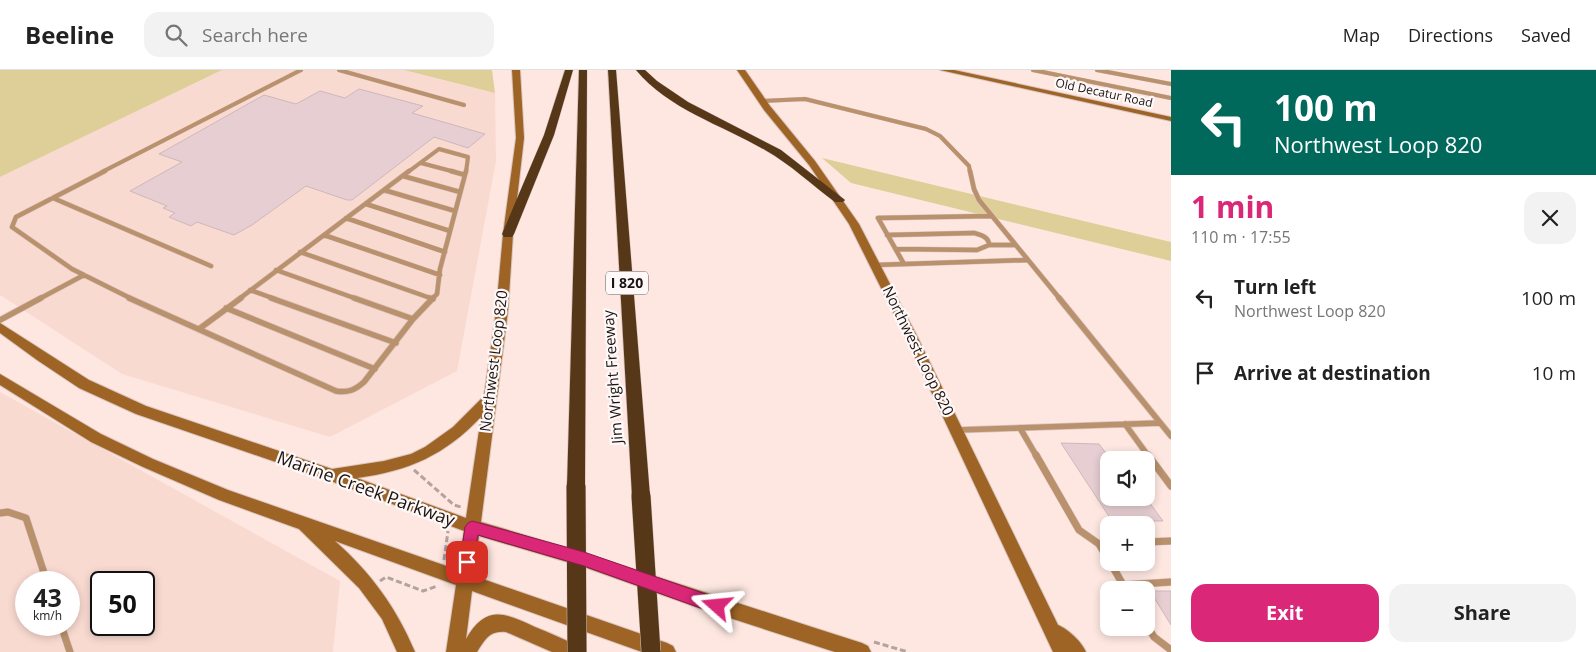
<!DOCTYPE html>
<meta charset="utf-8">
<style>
body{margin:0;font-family:"Open Sans",sans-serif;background:#f2f2f2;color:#222;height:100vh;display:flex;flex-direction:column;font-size:19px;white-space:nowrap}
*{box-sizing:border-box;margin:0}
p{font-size:16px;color:#767676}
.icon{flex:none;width:28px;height:28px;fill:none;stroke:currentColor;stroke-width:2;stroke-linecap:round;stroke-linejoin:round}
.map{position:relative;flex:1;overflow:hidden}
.drawer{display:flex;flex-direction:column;background:#fff;width:425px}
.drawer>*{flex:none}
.guide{background:#00695c;color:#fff;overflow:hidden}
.controls{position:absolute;left:1100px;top:381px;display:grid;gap:10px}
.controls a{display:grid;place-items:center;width:55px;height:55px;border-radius:10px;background:#fff;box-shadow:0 2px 8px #0003;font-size:25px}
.speed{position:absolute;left:15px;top:501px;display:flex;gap:10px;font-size:25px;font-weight:700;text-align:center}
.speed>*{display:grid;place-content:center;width:65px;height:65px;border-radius:50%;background:#fff;box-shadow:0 2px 8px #0003;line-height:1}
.speed small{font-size:12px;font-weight:400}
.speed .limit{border:2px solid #111;border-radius:8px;background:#fff;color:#111}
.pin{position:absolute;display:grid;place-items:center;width:42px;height:42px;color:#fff;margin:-21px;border-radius:10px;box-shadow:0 2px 8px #0006}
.me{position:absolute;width:55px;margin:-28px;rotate:288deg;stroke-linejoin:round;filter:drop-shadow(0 0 4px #0008)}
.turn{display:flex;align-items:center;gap:18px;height:105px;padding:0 20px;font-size:22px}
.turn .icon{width:65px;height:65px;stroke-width:2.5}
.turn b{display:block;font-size:35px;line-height:42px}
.round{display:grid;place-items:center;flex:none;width:52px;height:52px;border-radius:15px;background:#f2f2f2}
.summary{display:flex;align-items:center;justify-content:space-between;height:85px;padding:0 20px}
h1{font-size:30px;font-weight:700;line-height:38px;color:#db2777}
.primary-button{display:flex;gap:10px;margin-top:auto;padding:10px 20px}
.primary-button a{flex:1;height:58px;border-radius:15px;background:#db2777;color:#fff;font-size:20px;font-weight:700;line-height:58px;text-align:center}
.primary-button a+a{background:#f2f2f2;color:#222}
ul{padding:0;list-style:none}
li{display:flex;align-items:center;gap:15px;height:75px;padding:0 20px}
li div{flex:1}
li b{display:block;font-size:19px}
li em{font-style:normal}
header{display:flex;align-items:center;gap:30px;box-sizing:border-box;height:70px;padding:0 25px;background:#fff;border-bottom:1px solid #e0e0e0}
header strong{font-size:24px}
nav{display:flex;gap:28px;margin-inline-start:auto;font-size:18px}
.search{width:350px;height:45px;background:#f2f2f2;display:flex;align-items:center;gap:12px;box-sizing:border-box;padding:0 18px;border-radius:15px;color:#767676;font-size:19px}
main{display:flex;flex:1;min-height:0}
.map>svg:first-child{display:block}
.built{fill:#f9dad1;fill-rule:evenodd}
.green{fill:#decf98}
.building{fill:#e6ced2;stroke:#ceb7bb}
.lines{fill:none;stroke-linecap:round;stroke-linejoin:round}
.lane-far3-casing{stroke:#dac5c0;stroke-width:4.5}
.lane-far2-casing{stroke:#dac5c0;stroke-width:5.5}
.lane-far1-casing{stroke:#dac5c0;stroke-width:7}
.lane-casing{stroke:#dac5c0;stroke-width:8}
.secondary-casing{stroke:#dac5c0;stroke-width:2}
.highway-casing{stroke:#dac5c0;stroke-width:1}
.path{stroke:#b4a29e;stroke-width:3;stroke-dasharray:6 3;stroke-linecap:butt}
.lane-far3{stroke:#b9916c;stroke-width:4}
.lane-far2{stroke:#b9916c;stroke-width:4.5}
.lane-far1{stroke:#b9916c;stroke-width:5.5}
.lane{stroke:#b9916c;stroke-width:7}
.secondary{fill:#9d6425;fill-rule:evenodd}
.highway{fill:#563819;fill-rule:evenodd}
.highway-bridge-casing{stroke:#dac5c0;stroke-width:20;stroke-linecap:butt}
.highway-bridge{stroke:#563819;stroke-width:19}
.route{fill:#db2777;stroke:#8e194d}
.labels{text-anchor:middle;stroke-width:4.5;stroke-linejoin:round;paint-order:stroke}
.far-street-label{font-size:12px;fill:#1b1412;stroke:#fef9f8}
.shield{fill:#fef9f8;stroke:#5f5957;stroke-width:1}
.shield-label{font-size:14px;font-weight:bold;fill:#1b1412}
.street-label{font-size:15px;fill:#1b1412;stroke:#fef9f8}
.near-street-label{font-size:18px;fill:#1b1412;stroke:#fef9f8}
</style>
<header>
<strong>Beeline</strong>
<div class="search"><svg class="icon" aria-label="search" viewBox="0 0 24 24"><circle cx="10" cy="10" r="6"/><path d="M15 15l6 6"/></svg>Search here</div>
<nav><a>Map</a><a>Directions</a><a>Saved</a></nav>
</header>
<main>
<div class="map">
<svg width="1171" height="582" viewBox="0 0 1171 582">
<rect width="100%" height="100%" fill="#fee7e1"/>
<path class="built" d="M222,0H404L495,23L496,91L457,301L330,367L122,304L0,225V107Z
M0,322L340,511L333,582H0ZM26,512H69V555H26ZM101,512H144V555H101Z"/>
<path class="green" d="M0,0H222L0,107Z
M404,0H492L495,23Z
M822,88L1171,172V191L851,113Z"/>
<path class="building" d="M359,19L423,36L412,43L485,64L468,78L434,67L352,130H347L306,116L252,155L234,165L197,152L191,156L169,147L175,143L163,138L167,136L130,121L182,92L159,84L264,25L296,34L320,21L345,28Z
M1061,373L1099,374L1109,387V428H1146L1163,451H1112Z
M1150,521H1171V555Z"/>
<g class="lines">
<g class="lane-far3-casing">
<path id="lane-far3" d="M339,0L464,35
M1033,0L1171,28
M1097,0L1171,14
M762,31L805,29L926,59L940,66L969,96L970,102
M421,93L455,102
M102,102L301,0
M408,102L439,79L468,87L466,102"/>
</g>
<g class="lane-far2-casing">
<path id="lane-far2" d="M105,101L16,147L12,157L72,199L132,229
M451,101L465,105
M970,101L974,119L979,130L1060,229
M403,106L460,122
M384,120L455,141
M53,128L211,196
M366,134L450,161
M346,148L445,182
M324,165L440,205
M887,165L974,163C981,165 989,167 989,175L977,180L896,179
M989,175H1015
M300,182L433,229
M904,194L878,148L992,146
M875,195L1028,190
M276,200L357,229
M250,220L275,229
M39,229L84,205
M239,229L409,101
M432,229L437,224L440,199L466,101"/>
</g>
<g class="lane-far1-casing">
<path id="lane-far1" d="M129,228L336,321C348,323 355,320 364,312L413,249L433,228
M271,228L396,273
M354,228L413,249
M430,228L433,229
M1059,228L1171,366
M226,238L375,299
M0,250L41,228
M199,259L241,228
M1125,354L1149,387
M1020,358L1037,387
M957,360L1160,353"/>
</g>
<g class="lane-casing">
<path id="lane" d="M1036,385L1079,460L1099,474H1109
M1148,385L1171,416
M0,443L8,442L26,448L47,512
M1146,472L1171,471
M1099,474L1109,491
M1110,492L1126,520
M1123,515L1171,512
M1146,554L1154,567L1171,580
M61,555L70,582"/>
</g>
<g class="secondary-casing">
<path id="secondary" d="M512,0H520L524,68L513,164L508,241L481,452C609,489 735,533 862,573L868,576L871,582H835L699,538L584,497L479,466L474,506L667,573L673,576L676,582H642L472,521L466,569C486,534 505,543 535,557C550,563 564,569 578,576L581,582H552L506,562C490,560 485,569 477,582H446L456,515L335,471C371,503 396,537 415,582H397L382,549L359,518L299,459L219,430L143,397L91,372L0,315V304L101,364L153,389L228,420L458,500L464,461L328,410L136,344L79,318L37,290L0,263V253L89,310L146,336L332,399L384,391L411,384L425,377L453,357L484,326L496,241L503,164L516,68ZM481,347L466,448L357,408C409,401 445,385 481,347Z
M737,0H745L770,36L815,91L859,154L917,266L1058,555C1068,559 1082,572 1086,582H1053L905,266L849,154L809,95L764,40Z
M940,0H954L1171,47V51Z"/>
</g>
<g class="highway-casing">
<path id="highway" d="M565,0H573L554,65L514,164L512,167H504L502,164L544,65Z
M579,0H587L585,416L582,421L576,424L570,421L567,416Z
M608,0H616L650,426L647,432L641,434L635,432L632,426Z
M636,0H645L657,11L688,32L781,80L845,130L843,132H835C812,115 790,94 765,80C722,55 668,39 636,0Z"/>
</g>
<path class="path" d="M414,400L454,435L461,437
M444,490L448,461
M380,511L386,507L423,521L437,516
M874,572L908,582"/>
<use href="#lane-far3" class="lane-far3"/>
<use href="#lane-far2" class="lane-far2"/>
<use href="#lane-far1" class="lane-far1"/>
<use href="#lane" class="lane"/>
<use href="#secondary" class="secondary"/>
<use href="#highway" class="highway"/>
<g class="highway-bridge-casing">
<path id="highway-bridge" d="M576,416L577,582
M641,426L651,582"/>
</g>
<use href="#highway-bridge" class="highway-bridge"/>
</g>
<path class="route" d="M472,451L584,482L717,528L722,530L725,536L722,541L717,544L584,496L478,465L472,497L467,499L462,497L460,492L465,457L468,453Z"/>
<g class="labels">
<g class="far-street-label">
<text transform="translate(1104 23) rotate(12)" y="4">Old Decatur Road</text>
</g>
<rect class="shield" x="606" y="201.5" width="42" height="23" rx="4"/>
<g class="shield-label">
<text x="627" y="218">I 820</text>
</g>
<g class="street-label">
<text transform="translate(918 281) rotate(64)" y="5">Northwest Loop 820</text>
<text transform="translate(494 291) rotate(-83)" y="5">Northwest Loop 820</text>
<text transform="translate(613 307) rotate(-94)" y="5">Jim Wright Freeway</text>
</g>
<g class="near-street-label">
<text transform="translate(366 419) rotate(20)" y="6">Marine Creek Parkway</text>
</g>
</g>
</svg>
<div class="controls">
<a><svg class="icon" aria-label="sound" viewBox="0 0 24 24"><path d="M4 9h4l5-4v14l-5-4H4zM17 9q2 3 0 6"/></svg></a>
<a>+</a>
<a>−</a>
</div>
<div class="speed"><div>43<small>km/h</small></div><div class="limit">50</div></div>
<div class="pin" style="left:467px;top:492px;background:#d93025"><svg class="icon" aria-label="arrive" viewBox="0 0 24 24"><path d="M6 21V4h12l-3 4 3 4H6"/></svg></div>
<svg class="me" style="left:717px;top:536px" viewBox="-20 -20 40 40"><path d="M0-17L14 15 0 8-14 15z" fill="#db2777" stroke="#fff" stroke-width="4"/></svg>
</div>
<section class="drawer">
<div class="guide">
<div class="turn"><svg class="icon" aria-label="left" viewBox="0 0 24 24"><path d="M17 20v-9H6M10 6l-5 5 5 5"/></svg><div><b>100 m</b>Northwest Loop 820</div></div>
</div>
<div class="summary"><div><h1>1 min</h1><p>110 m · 17:55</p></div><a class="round"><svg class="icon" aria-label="close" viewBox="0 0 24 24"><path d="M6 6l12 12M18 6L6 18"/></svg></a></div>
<ul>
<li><svg class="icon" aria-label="left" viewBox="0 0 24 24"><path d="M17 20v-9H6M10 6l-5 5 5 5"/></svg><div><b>Turn left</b><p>Northwest Loop 820</p></div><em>100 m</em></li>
<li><svg class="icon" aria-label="arrive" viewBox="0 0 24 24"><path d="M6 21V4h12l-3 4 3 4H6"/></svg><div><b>Arrive at destination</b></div><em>10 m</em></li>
</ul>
<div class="primary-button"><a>Exit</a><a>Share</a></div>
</section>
</main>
